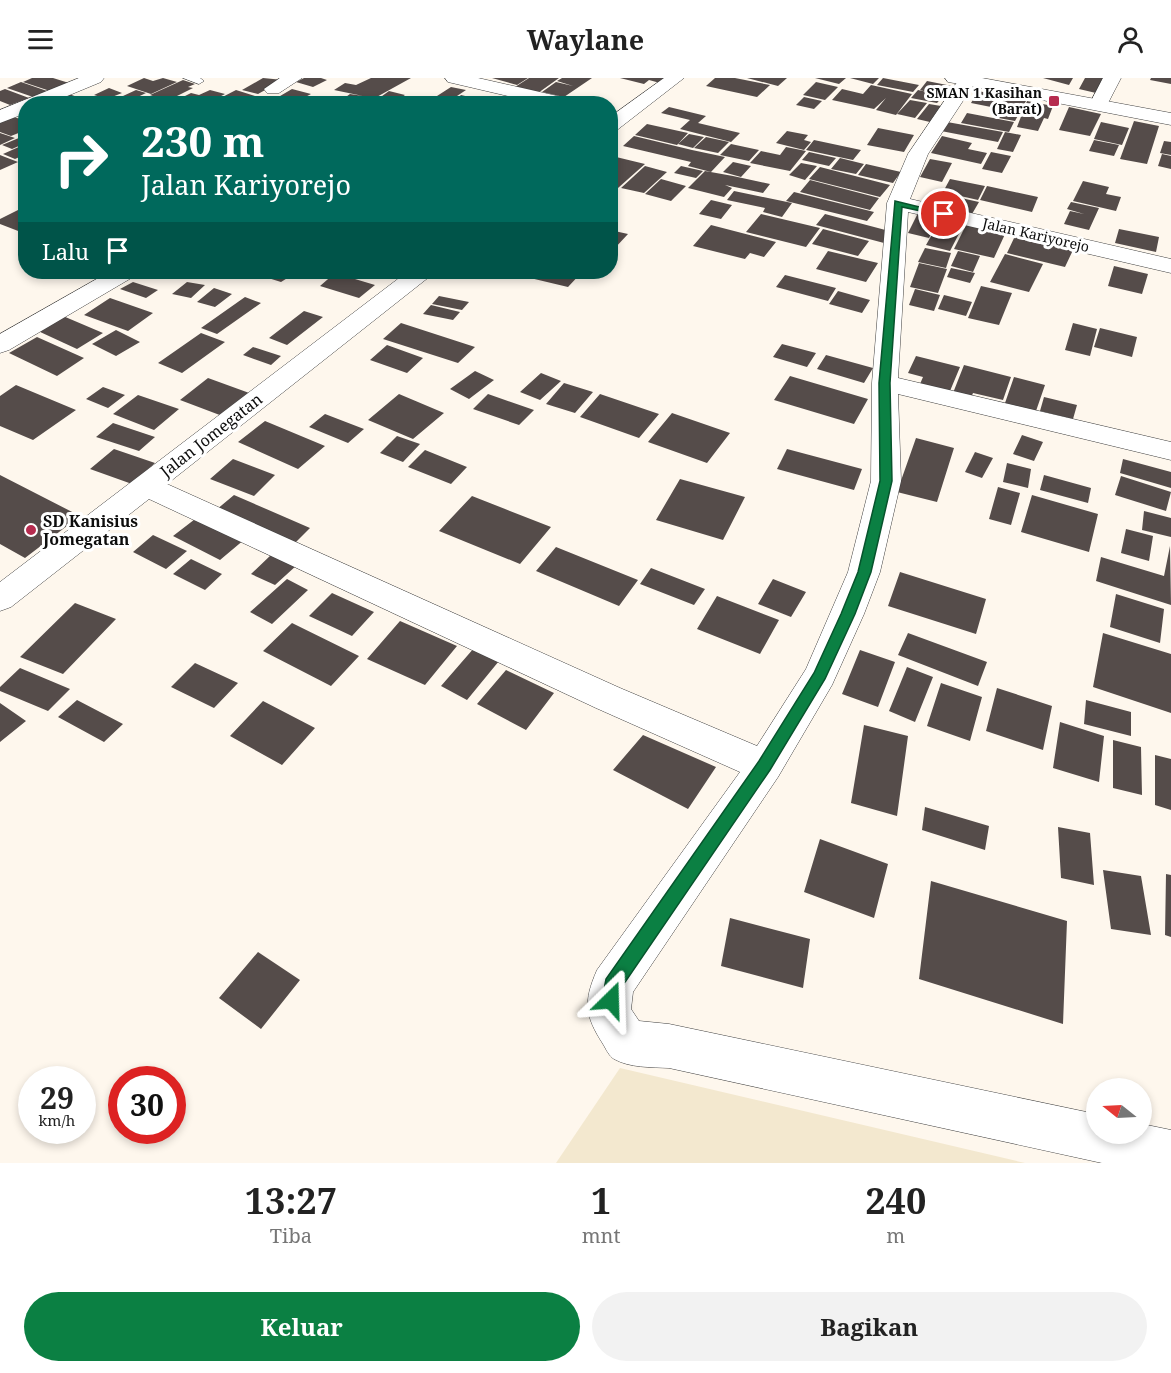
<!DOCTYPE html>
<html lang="id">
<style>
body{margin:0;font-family:"Noto Serif",serif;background:#f2f2f2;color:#222;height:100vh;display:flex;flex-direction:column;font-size:22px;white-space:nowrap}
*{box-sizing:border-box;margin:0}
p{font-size:20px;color:#767676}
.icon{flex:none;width:33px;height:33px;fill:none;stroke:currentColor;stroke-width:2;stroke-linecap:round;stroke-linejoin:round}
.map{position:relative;height:1085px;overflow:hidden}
.side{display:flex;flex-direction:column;background:#fff;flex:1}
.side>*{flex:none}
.hud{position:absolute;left:18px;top:18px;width:600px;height:183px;border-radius:24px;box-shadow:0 3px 9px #0003;background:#00695c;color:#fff;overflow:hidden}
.needle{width:39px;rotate:288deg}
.buttons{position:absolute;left:1086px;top:1000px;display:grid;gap:12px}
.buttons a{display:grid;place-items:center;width:66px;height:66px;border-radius:50%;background:#fff;box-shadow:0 3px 9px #0003;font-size:30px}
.speed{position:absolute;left:18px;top:988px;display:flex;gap:12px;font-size:30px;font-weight:700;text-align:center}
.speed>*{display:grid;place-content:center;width:78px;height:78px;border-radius:50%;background:#fff;box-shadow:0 3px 9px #0003;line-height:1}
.speed small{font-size:15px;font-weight:400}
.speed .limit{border:9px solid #d22;background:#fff;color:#111}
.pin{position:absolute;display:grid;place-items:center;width:51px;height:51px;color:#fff;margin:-26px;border:3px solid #fff;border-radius:50%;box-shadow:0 2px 6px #0007}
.me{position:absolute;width:66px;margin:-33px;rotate:22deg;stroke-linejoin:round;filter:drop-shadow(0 0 4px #0008)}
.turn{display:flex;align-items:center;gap:21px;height:126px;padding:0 24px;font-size:27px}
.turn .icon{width:78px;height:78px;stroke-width:2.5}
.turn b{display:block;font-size:42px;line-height:51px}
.then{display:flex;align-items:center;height:57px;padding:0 24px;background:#0003;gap:12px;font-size:22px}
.eta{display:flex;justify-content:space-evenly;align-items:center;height:102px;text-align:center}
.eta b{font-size:36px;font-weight:700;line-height:42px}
.action{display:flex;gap:12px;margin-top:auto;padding:12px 24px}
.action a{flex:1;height:69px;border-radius:36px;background:#0b8043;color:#fff;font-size:24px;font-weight:700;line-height:69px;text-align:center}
.action a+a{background:#f2f2f2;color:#222}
header{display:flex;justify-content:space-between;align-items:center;height:78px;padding:0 24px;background:#fff;font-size:27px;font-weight:700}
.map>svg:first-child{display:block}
.farmland{fill:#f3e8cf}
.building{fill:#554c4a}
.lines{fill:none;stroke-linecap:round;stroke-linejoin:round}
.service-casing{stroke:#404040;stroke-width:1}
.minor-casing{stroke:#404040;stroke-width:1}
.tertiary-casing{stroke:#404040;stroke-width:1}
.service{fill:#fff;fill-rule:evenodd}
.minor{fill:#fff;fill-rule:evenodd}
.tertiary{fill:#fff;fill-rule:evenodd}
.route{fill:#0b8043;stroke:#07532c;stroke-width:1.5}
.poi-dot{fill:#b62c4f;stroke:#fff;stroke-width:2}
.labels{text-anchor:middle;stroke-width:6;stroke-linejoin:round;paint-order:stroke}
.far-poi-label{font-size:14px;font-weight:bold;fill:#0d0d0d;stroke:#fff;text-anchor:end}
.far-street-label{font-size:14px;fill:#0d0d0d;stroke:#fff}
.street-label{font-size:16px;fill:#0d0d0d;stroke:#fff}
.poi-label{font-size:16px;font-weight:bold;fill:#0d0d0d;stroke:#fff;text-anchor:start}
</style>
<header><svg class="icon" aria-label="menu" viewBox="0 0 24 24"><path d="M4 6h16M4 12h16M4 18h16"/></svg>Waylane<svg class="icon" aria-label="person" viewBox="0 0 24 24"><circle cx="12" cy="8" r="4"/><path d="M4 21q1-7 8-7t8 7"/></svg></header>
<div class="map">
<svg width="1171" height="1085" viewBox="0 0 1171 1085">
<rect width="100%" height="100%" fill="#fef7ed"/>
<path class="farmland" d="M620,990L1025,1085H556Z"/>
<path class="building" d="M32,0H53L69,5L50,13L23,4Z
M144,0L153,3L163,0L177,4L151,16L127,8Z
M263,0L283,2L258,16L242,12Z
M304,0H321L327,2L313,9L296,4Z
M371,0H411L364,26H336L350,16L363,18L334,12L345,5L356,7Z
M492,0H528L517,7Z
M529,0H559L538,15L515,9Z
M562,0H592L564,19L542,14L556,4L573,8L557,3Z
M620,0H666L660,5L649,2L644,6Z
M715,0H735L770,7L757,19L706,8Z
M747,0H787L778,8Z
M815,0H846L839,6Z
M850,0H879L873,6Z
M883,0L919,7L913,14L877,7Z
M1043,0H1073L1069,7Z
M1085,0H1103L1096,15L1079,11Z
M1151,0H1171V6L1150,2Z
M183,2L195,6L188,9L193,10L167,23L150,17Z
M927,3L952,8L937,25L911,20L918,12L927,14L920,12Z
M21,4L50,14L36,20L7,10Z
M816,4L838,9L825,22L803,17Z
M871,7L912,16L896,37L876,32L886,20L874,31L832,22L842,11L863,16Z
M451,9L466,12L451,22L437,18Z
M109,10L122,15L107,21L94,17Z
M5,11L29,20L10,27L0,23V13Z
M292,11L311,16L294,25L275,21Z
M136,12L146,15L123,26L110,24Z
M210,12L225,16L206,26L173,24L191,15L199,17Z
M236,12L255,18L240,26L230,24L209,26Z
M389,13L405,17L392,26H371Z
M978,13L1003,18L996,30L971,25Z
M69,16L91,24L47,26Z
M461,17L494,25V26H451Z
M804,19L822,23L814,31L796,27Z
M1005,19L1026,23L1015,43L993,39Z
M266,20L286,25V26H256Z
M910,22L927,25L915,40L897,36Z
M1027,23L1053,28L1048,41L1044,40L1038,53L1017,49Z
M929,26L941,28L930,44L917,41Z
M669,29L706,38L698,45L740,55L731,64L680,51L690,42L661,35Z
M1069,29L1101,36L1090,58L1059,52Z
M967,35L1014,44L1009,54L961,45Z
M11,38L26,43V52L11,58L0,54V43Z
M1134,43L1159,48L1147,86L1120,81Z
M947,44L1003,54L998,64L941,53Z
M1101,44L1129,50L1122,67L1094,61Z
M647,46L688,55L677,67L635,57Z
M878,50L914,57L904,74L867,67Z
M787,53L808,57L804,62L811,64L804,72L776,65Z
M1005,54L1021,57L1013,74L997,71Z
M0,55L15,60L0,67Z
M689,56L704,59L693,70L678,66Z
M26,57V69L21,67L12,71L2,67Z
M634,58L692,72L725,79L711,94L688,88L691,84L623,68Z
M942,58L972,65L968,71L987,75L981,86L931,75Z
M706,59L729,64L718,75L694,70Z
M814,62L861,72L853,82L806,72Z
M1094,62L1119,67L1114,78L1089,73Z
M1164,63L1171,64V77L1160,75Z
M731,66L759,72L749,83L720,77Z
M21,68L26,70V76L15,81L3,76Z
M786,69L806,73L790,93L750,85L761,73L780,77Z
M809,74L836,80L829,88L802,82Z
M991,74L1011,78L1002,95L982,91Z
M1162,76L1171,78V91L1158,88Z
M0,77L5,79L18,84L0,92Z
M612,78L645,86L618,110L610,108Z
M840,80L864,86L856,96L831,91Z
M930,81L952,85L942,104L920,99Z
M733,84L751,88L741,99L723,94Z
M801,85L817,88L805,102L789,97Z
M866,86L901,94L893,105L858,97Z
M645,88L667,94L644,115L621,110Z
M681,88L703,93L696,100L674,95Z
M820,89L890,107L880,119L809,101Z
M705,93L733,98L770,106L763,115L725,107L732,110L724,119L688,110Z
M661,101L686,108L671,123L645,116Z
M950,101L985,108L978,122L943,114Z
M810,102L879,120L870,132L800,114Z
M1083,103L1109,109L1106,116L1121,119L1116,133L1073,123Z
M987,108L1038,119L1032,134L980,122Z
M734,113L792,125L782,139L763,134L765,130L727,122Z
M794,114L874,134L867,143L786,123Z
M934,114L979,124L972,136L927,126Z
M711,122L732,127L721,141L699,136Z
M1071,124L1099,130L1089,152L1064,146L1070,133L1084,136L1067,131Z
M26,128V156L0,146V141Z
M919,133L940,138L929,160L908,155Z
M761,136L820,150L806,169L746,154Z
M825,136L893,154L884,165L816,147Z
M942,139L965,144L950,173L926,167Z
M967,145L1006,154L994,180L954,171Z
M711,147L776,164L764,179L750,175L745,181L693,168Z
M823,151L869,163L858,178L812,166Z
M1119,151L1159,159L1156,174L1115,165Z
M610,152L628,156L614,171L610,170Z
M1015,158L1073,172L1065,189L1007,175Z
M925,170L951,175L946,190L918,184Z
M828,173L878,185L866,204L816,191Z
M958,173L980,178L973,194L951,188Z
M1005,176L1043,186L1029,214L990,204Z
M919,185L947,191L938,215L910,209Z
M1114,188L1148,196L1142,216L1108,208Z
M951,190L975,195L970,205L947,199Z
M70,194H96L85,200Z
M272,194H297L281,204L265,199Z
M531,194H582L568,209L526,199Z
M335,195L375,207L359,220L320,208Z
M785,197L836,210L828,223L776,209Z
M133,204L158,212L146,220L120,211Z
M187,204L205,207L191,220L172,216Z
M981,208L1012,215L999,247L968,240Z
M214,210L232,216L215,229L197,224Z
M915,211L940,217L934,233L909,227Z
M838,213L870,222L862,235L829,226Z
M944,217L972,224L966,238L938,231Z
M439,218L469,224L462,232L432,226Z
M245,219L261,225L217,256L201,250Z
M110,220L153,235L128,253L84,237Z
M431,227L460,234L453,242L423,236Z
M304,233L323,239L287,267L269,260Z
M63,238L103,255L77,271L38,253Z
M401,245L475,269L458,285L383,261Z
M1073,245L1097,251L1090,278L1065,272Z
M1100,250L1137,259L1132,279L1094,269Z
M116,252L140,264L116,278L92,266Z
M201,255L225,264L182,295L158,285Z
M37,259L84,280L57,298L9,275Z
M782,266L816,275L807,289L773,279Z
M387,267L423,280L407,295L370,282Z
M253,269L281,278L271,287L243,277Z
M826,277L873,290L864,305L817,291Z
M916,278L960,289L950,313L920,306L923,299L908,295Z
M964,287L1011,299L1003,322L973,315L971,320L953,315Z
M475,293L494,302L469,321L450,311Z
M541,295L561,303L540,322L520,314Z
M790,298L868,321L854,346L774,322Z
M1014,299L1045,307L1036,333L1005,325Z
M208,300L252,316L225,339L180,322Z
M564,305L593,314L575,335L546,326Z
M16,307L76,332L33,362L0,348V318Z
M103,309L125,317L108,330L86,321Z
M399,316L444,335L413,361L368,342Z
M488,316L534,332L519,347L473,331Z
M600,316L659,336L639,360L580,339Z
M138,317L179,331L154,352L113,336Z
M1044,319L1077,327L1073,341L1040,333Z
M672,335L730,355L707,385L648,364Z
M325,336L364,351L348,365L309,349Z
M265,343L325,368L298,391L238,364Z
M113,345L155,359L139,373L96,359Z
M1022,357L1043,364L1034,383L1013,376Z
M397,358L420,366L403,384L380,375Z
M916,360L954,370L937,424L897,414Z
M114,371L155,385L132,406L90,391Z
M787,371L862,391L854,412L777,391Z
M425,372L467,389L451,406L408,389Z
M975,374L993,380L982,400L965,394Z
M233,381L275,397L254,418L210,401Z
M1123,381L1171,394V410L1120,395Z
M1007,385L1031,391L1028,410L1003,404Z
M0,397L80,438L25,480L0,466Z
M1044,397L1091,410L1088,425L1040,412Z
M1121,398L1171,414L1166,433L1115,417Z
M680,401L745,419L723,462L656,442Z
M998,409L1020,415L1011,447L989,441Z
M234,417L310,450L293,467L216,432Z
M1032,417L1098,436L1089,474L1021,454Z
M472,418L551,449L520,486L439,453Z
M1144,433L1171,440V459L1142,452Z
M199,438L245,461L220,482L173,458Z
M1126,451L1153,458L1149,483L1121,475Z
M153,457L187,473L166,491L133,474Z
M1170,468L1171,527L1096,503L1101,479L1164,498Z
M556,469L638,502L619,528L536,493Z
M272,476L297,487L275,507L251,496Z
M191,481L222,496L205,512L173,496Z
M651,490L705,511L694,527L640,506Z
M900,494L986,521L976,556L888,528Z
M287,501L308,512L272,546L250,534Z
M773,501L806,514L791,539L758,526Z
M332,515L374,534L352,558L309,538Z
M1116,516L1164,531L1160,565L1110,549Z
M717,518L779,542L760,576L697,551Z
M75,525L116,541L63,596L20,579Z
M400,543L457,568L425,607L367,581Z
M292,545L359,578L331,608L263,573Z
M908,555L987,584L978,608L898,577Z
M1103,555L1171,576V635L1093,609Z
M474,570L499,583L467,622L441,608Z
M860,572L895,584L878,629L842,616Z
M195,585L238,605L214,630L171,609Z
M907,589L933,599L915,644L889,633Z
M20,590L70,611L48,633L0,613V609Z
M506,592L554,615L526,652L477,626Z
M941,605L982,619L970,663L927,648Z
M997,610L1052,628L1043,672L986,653Z
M77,622L123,646L104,664L58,639Z
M1086,622L1131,634V658L1084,646Z
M263,623L315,650L282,687L230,658Z
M0,625L26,643L0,664Z
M1060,644L1104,658L1099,704L1053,690Z
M864,647L908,658L897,738L851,725Z
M643,657L716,689L688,731L613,692Z
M1113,662L1141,669L1142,717L1113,710Z
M1155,677L1171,681V732L1155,727Z
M925,729L989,748L985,772L922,752Z
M1058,749L1090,755L1094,807L1061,800Z
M820,761L888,786L874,840L804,814Z
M1103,792L1141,798L1151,857L1111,851Z
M1166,796L1171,797V859L1165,857Z
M931,803L1067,843L1063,946L919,901Z
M730,840L810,861L803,910L721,888Z
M258,874L300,902L261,951L219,920Z"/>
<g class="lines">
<g class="service-casing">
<path id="service" d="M183,0H200L204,3L199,6Z"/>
</g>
<g class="minor-casing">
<path id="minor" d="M79,0H104L101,4L48,26H26V35L0,45V32Z
M280,0H302L279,15H267L264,11Z
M445,0H478L575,22L577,26H542L448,4Z
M664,0H684L617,52L610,54V39Z
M960,0H978L928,76L910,121L1171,181V195L908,134L898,300L1171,364V382L898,316L901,403L880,494L864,536L832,607L778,699L633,914L631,931L639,943L669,946L1096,1036V1056H1142V1046L1171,1052V1085H1102L669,990C651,989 630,990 614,981C609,978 606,971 603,966C585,938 583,924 597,892L740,694L596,630L149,421L11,529L0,533V504L407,194H432L429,199L167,406L620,610L757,668L806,591L848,494L871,403L872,305L887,125L908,76Z
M1103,0H1121L1105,31H1091L1089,27Z
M109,194H137L133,199L9,272L0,275V256Z"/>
</g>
<g class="tertiary-casing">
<path id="tertiary" d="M945,0H982L1171,35V47L954,5L948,4Z"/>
</g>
<use href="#service" class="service"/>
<use href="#minor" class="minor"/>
<use href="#tertiary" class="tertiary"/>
</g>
<path class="route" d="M895,123L948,136L944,138L902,129L890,305L892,403L871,494L855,536L825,601L770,692L621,910L617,928L611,931L604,928L602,922L606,901L759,683L814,595L841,536L858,494L880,403L879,305Z"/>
<g class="poi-dot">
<rect x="1048" y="17" width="12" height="12" rx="3"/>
<circle cx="31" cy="452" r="6"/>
</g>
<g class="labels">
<g class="far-poi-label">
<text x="1042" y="20">SMAN 1 Kasihan<tspan x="1042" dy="16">(Barat)</tspan></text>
</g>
<g class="far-street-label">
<text transform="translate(1036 157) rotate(13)" y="5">Jalan Kariyorejo</text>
</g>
<g class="street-label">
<text transform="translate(211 357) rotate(-38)" y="6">Jalan Jomegatan</text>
</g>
<g class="poi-label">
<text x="43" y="449">SD Kanisius<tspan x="43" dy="18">Jomegatan</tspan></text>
</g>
</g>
</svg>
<div class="buttons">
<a><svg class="needle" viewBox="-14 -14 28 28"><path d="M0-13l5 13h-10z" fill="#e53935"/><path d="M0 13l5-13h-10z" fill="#767676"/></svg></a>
</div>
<div class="speed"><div>29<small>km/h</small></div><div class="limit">30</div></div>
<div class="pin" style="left:944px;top:136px;background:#d93025"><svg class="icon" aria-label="arrive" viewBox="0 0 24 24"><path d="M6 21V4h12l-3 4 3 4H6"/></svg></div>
<svg class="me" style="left:611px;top:922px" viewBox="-20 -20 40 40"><path d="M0-17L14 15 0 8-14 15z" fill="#0b8043" stroke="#fff" stroke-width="4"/></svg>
<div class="hud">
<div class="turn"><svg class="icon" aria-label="right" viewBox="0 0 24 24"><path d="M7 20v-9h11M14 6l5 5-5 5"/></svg><div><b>230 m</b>Jalan Kariyorejo</div></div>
<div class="then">Lalu<svg class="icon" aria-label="arrive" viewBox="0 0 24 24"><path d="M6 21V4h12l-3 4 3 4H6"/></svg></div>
</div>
</div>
<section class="side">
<div class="eta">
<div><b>13:27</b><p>Tiba</p></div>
<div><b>1</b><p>mnt</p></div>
<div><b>240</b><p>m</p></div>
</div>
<div class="action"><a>Keluar</a><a>Bagikan</a></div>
</section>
